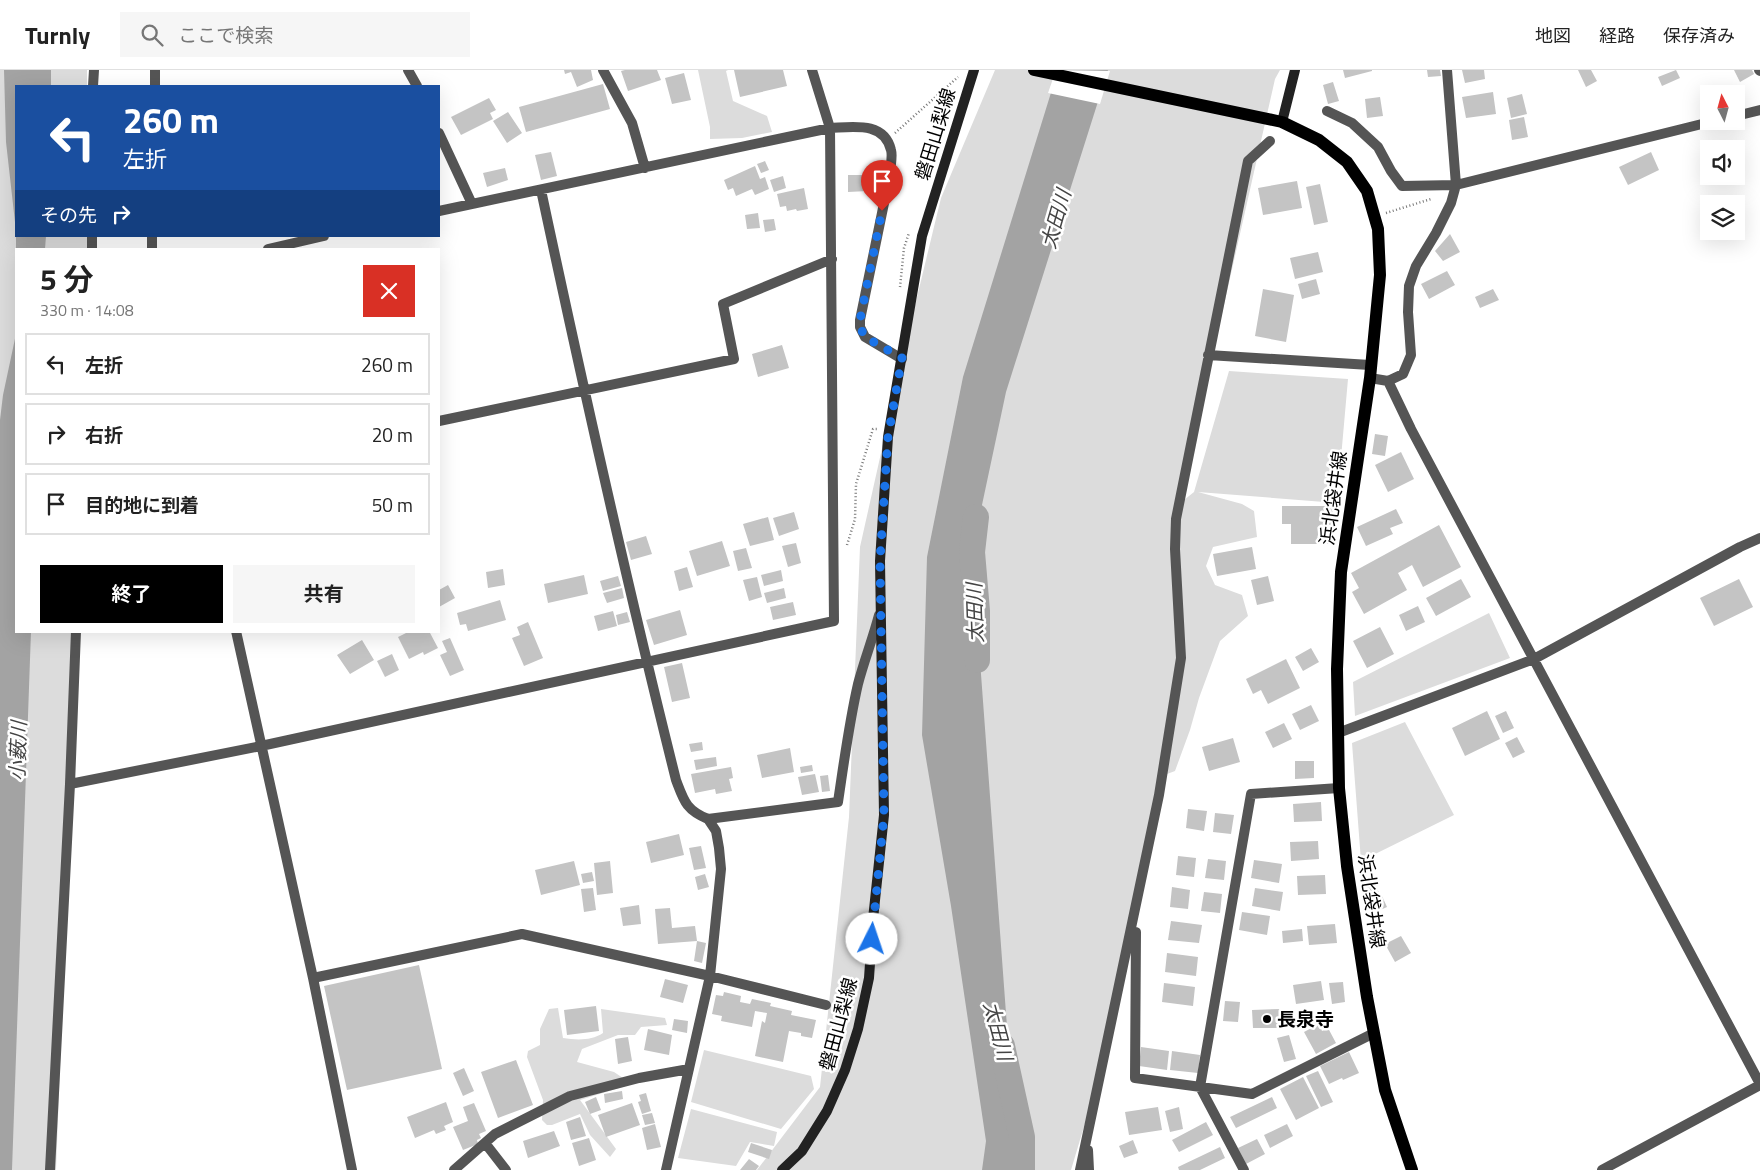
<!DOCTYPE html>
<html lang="ja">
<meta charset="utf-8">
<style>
body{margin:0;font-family:"Titillium Web","Noto Sans JP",sans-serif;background:#f6f6f6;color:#222;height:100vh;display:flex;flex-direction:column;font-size:19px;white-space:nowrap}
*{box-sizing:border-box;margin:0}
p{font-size:16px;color:#767676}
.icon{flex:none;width:28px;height:28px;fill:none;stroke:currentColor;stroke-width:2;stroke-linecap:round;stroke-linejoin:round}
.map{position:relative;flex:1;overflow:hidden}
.side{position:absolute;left:15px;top:178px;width:425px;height:385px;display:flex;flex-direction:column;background:#fff;border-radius:0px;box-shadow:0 5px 20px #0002}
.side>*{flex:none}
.top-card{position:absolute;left:15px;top:15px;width:425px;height:152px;border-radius:0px;box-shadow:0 5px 20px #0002;background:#1a4fa0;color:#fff;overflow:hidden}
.needle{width:32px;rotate:354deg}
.fabs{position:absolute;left:1700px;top:15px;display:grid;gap:10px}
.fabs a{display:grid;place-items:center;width:45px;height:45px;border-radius:0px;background:#fff;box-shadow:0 5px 20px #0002;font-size:25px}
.pin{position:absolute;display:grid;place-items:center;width:42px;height:42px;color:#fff;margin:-51px -21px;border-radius:50% 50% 50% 0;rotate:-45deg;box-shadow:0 0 5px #0007}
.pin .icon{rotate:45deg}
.me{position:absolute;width:55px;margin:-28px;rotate:4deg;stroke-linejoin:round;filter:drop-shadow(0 0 4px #0008)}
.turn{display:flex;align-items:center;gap:18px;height:105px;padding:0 25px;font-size:22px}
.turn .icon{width:65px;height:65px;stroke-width:2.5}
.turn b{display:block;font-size:35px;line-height:42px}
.then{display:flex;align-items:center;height:48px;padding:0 25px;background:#0003;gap:10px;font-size:19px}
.round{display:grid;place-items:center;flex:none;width:52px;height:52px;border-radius:0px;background:#f6f6f6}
.head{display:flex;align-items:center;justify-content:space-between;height:85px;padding:0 25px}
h1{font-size:30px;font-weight:700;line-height:38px}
.cta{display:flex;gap:10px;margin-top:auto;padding:10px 25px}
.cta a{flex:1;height:58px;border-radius:0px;background:#000;color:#fff;font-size:20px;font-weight:700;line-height:58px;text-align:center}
.cta a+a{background:#f6f6f6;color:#222}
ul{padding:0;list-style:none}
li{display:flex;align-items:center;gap:15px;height:62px;margin:0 10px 8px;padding:0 15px;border:2px solid #e0e0e0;border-radius:0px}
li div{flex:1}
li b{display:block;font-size:19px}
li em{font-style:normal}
header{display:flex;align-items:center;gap:30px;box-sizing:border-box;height:70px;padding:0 25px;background:#fff;border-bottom:1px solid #e0e0e0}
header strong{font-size:24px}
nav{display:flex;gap:28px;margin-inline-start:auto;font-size:18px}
.search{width:350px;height:45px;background:#f6f6f6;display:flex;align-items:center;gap:12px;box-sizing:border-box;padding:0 18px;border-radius:0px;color:#767676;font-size:19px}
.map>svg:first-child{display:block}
.green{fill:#dcdcdc}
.water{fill:#a3a3a3}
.pier{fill:#fff}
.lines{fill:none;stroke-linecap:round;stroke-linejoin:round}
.river{stroke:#a3a3a3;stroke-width:26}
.building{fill:#c4c4c4}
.path{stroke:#777;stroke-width:2.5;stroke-dasharray:1 2.5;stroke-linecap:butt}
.minor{stroke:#555;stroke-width:10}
.secondary{stroke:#222;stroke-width:10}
.primary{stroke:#000;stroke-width:12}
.route{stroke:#1a73e8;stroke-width:9;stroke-dasharray:0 16.2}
.poi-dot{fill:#000;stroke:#fff;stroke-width:2}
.labels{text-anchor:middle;stroke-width:5;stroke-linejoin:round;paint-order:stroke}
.street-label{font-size:19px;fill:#000;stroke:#fff}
.poi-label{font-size:19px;font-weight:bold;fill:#000;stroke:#fff;text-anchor:start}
.water-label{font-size:20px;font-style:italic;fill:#444;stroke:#fff}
</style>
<header>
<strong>Turnly</strong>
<div class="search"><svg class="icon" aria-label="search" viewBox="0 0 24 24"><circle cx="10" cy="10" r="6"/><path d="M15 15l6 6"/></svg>ここで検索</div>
<nav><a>地図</a><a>経路</a><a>保存済み</a></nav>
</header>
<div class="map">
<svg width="1760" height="1100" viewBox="0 0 1760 1100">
<rect width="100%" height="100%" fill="#fff"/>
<path class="green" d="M0,0H87V16H16V166H89V179H16V561H77L56,1100H0Z
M698,0H728L726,1L733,31L767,46L772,62L742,68L710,69V57Z
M995,0H1280L1275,9L1179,434L1194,422L1229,301L1348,309L1337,433L1198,422L1242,434L1254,441L1257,467L1213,477L1206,496L1215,515L1242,525L1248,546L1220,571L1199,628L1190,660L1175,701L1167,704L1179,599L1103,993L1071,1100H757L820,1017L849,747L860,477L902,289L941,128Z
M1489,543L1510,588L1355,646L1353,612Z
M1405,652L1454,745L1361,791L1352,673Z
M558,938L563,968C576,970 591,971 603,963L601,939L665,948L667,955L641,957L635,965H618L582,979L577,992L614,1002L632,1014L580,1030L616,1079L610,1087L590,1065L580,1044L552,1055H547L542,1050L543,1030L527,987L528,981L540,975V959L549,939Z
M704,980L811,1006L814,1019L781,1059L691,1032Z
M691,1039L777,1062L774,1076L750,1072L736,1096L678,1088Z"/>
<path class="water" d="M4,0H51V16H16V166H46L45,179H16V205V161L6,72Z
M1058,0H1108L1006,322L972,482L1011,1011L1021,1100H982L986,1071L951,836L922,665L927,487L963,307Z
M16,264V561H31L12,1100H0V350L3,325Z"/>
<path class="pier" d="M1056,0L1110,1L1100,34L1048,23Z"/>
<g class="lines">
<path class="river" d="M976,447L972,482L977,541V590
M1002,976L1022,1067V1100"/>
</g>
<path class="building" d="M564,0H591L593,10L577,17L571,2L565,4Z
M625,0H657L661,10L628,21L621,1Z
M734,0H783L787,16L740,27Z
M1343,0H1372V1L1345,8Z
M1427,0H1440L1441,6L1428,7Z
M1462,0H1484L1485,9L1465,13Z
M1578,0H1591L1597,11L1586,17Z
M1676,0L1680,8L1662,16L1658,7Z
M1734,0H1752L1754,4L1740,12Z
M684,3L691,30L672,34L665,8Z
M1333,12L1339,31L1328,34L1323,15Z
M603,14L610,39L526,62L519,37Z
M1493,22L1496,44L1466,48L1462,27Z
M1522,24L1527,44L1511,48L1507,28Z
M1380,27L1383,46L1367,48L1365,29Z
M489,28L496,40L490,43L493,49L461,65L451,47Z
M508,42L522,63L507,73L493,51Z
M1524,47L1528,67L1512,70L1509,50Z
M551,82L557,106L541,110L535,85Z
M1651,82L1659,100L1628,115L1619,97Z
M765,91L769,100L761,103L757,94Z
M755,96L760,109L765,107L769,119L755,125L752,119L736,126L733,118L728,120L724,110Z
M505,98L508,110L487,117L483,103Z
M848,105H868V121L848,122Z
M783,106L786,118L774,122L770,110Z
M1297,111L1302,138L1263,145L1258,118Z
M1320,114L1328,152L1314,155L1306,117Z
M804,118L808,139L797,141L796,139L787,141L786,136L780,137L777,124Z
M758,143L760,158L747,159L745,145Z
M774,149L776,160L765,162L763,150Z
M1450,164L1460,182L1443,191L1435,181Z
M1318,182L1323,202L1295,209L1290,188Z
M1447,201L1455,215L1429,229L1421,214Z
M1316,209L1320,224L1302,229L1298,214Z
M1263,219L1294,225L1286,272L1255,266Z
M1493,219L1499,230L1480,238L1475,227Z
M782,275L789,298L758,307L752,284Z
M1375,364L1388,366L1385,386L1372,384Z
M1401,382L1414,409L1388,422L1375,395Z
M1282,436H1333V474H1291V454H1282Z
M1396,439L1403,453L1390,458L1393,464L1366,476L1357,457Z
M794,442L799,459L779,466L773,448Z
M768,447L774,470L750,476L743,454Z
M1439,455L1461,497L1423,517L1412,495L1398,503L1407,520L1364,544L1352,522L1359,518L1351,503Z
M646,466L652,484L631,490L626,472Z
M722,471L730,496L697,506L689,481Z
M796,473L801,493L788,497L782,476Z
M1252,477L1256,499L1217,506L1213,484Z
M746,478L752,498L738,501L733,481Z
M687,497L693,517L679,521L674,501Z
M503,499L505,515L488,518L486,502Z
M781,500L783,511L764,516L761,505Z
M584,505L588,524L548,533L544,514Z
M618,506L621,516L603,521L600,511Z
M1268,506L1274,531L1257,535L1251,510Z
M757,507L762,527L749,531L743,510Z
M1461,509L1471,527L1436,546L1426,528Z
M1739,509L1753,537L1714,556L1700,528Z
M448,515L455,528L439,537V520Z
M622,518L624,528L607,533L603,523Z
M784,518L786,528L767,533L764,523Z
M500,530L506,550L468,561L466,554L460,555L457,543Z
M793,532L796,545L773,550L770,537Z
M1418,536L1425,552L1406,561L1399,545Z
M680,540L687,565L654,575L646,550Z
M613,541L617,556L598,561L594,546Z
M627,542L630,552L618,555L616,545Z
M528,552L543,588L524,596L512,568L520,565L517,557Z
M1380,557L1394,584L1367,598L1353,571Z
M410,561H429L438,578L424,585L423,582L409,589L398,567Z
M450,568L464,600L450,606L440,585L447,582L442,571Z
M362,570L374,590L350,604L337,585Z
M1311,578L1319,592L1303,601L1295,587Z
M392,584L399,600L385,607L377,591Z
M1286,589L1300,618L1268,634L1261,620L1253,624L1246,609Z
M682,593L690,628L672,632L664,597Z
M1311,635L1319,651L1300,660L1292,644Z
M1487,641L1500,669L1465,686L1452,658Z
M1506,641L1514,658L1503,663L1495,646Z
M1284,653L1292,669L1273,678L1265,662Z
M1517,667L1525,682L1513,688L1505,673Z
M1233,668L1240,692L1209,701L1202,677Z
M702,672L703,680L691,682L689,674Z
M790,678L794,702L762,708L757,685Z
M716,687L717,696L696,700L694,690Z
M1295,691H1314V708L1295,709Z
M812,695L813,701L801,703L800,697Z
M731,697L733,708L729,709L732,721L716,724L715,719L695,723L691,704Z
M815,704L819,722L802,725L798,707Z
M828,705L830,721L822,722L820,706Z
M1321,732L1322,751L1294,752L1293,734Z
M1188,739L1207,741L1204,761L1186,758Z
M1215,743L1234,745L1231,764L1213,762Z
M679,764L684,785L651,793L646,772Z
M1318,771L1319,789L1291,791L1290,772Z
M701,776L706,798L694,800L689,778Z
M1178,786L1196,788L1194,807L1176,805Z
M1208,789L1226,791L1224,810L1205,808Z
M1254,790L1282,794L1279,813L1251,808Z
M574,791L580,815L541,825L535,800Z
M610,791L613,823L597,825L594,793Z
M592,802L594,811L583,813L581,804Z
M705,804L709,817L698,820L695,807Z
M1325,805L1326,824L1298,825L1297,806Z
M1374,811L1379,823L1369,826L1364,815Z
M1172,817L1190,820L1188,839L1170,837Z
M593,818L596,840L584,842L581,819Z
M1255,818L1283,822L1280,841L1252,836Z
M1204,822L1222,824L1220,843L1201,841Z
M1382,826L1387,837L1371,844L1366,833Z
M639,835L641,854L623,856L620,838Z
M670,838L672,858L695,856L697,871L658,874L655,839Z
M1242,842L1270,846L1267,865L1239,860Z
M1171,851L1202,855L1199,873L1168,870Z
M1335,854L1337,873L1309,875L1307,856Z
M1302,859L1303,871L1283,873L1282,861Z
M1401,866L1411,883L1395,892L1385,874Z
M697,871L706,873L702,893L694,891Z
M1167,883L1198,887L1196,906L1165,902Z
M419,895L442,999L347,1020L324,916Z
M665,909L688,915L683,933L660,927Z
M1321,911L1324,930L1296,934L1293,915Z
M1343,912L1345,932L1332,934L1329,913Z
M1164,913L1195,917L1193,936L1162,932Z
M724,922L741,926L740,932L750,934L752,929L771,933L770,936L792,941L791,945L816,950L812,968L801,966V963L789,961L783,992L755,986L762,951L765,953L767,943L755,941L752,957L721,951L722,946L712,944L716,925L723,926Z
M1225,931L1240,932L1238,952L1223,951Z
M596,936L599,961L567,965L564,940Z
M1280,939L1281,958H1253L1252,940Z
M674,949L688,951L687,963L672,960Z
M1319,954L1322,961L1328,958L1336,973L1316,984L1304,962Z
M648,959L672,965L669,985L644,980Z
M1289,965L1296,989L1284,992L1277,968Z
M628,967L632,991L618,994L615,969Z
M1141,977L1169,981L1167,1000L1139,996Z
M1172,981L1200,985L1198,1003L1170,1000Z
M1349,982L1359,1003L1343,1010L1342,1008L1329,1014L1320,996Z
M516,990L533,1035L498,1048L481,1002Z
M464,998L474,1021L463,1026L453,1003Z
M1318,1001L1333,1032L1321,1037L1306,1006Z
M1303,1007L1319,1038L1296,1050L1280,1019Z
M622,1021L623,1029L605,1033L604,1024Z
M646,1023L651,1041L642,1044L638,1032L641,1031L639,1025Z
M596,1027L601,1040L590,1044L585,1032Z
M1272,1027L1277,1038L1236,1058L1230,1047Z
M446,1032L453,1052L444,1056L446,1060L436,1064L434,1060L415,1068L407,1047Z
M474,1033L486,1061L479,1064L481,1068L477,1070L478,1074L463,1080L453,1057L468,1051L463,1037Z
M632,1033L640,1055L606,1067L598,1045Z
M1158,1037L1162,1060L1129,1065L1125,1042Z
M1179,1037L1183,1059L1170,1062L1165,1041Z
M652,1043L655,1053L645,1055L642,1045Z
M580,1047L586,1066L571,1070L566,1052Z
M1206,1052L1213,1065L1179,1082L1172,1070Z
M655,1054L661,1077L647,1080L642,1058Z
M1287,1054L1293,1066L1270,1078L1264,1065Z
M554,1061L560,1076L528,1088L523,1071Z
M589,1068L596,1090L579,1096L572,1073Z
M1257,1069L1265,1084L1246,1094L1238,1078Z
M1133,1070L1138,1083L1124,1088L1119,1076Z
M751,1073L772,1080L769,1089L748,1082Z
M1220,1077L1225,1088L1200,1100H1179L1178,1097Z
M749,1089L759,1096L756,1100H740Z"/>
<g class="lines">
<path class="path" d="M895,63L958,7
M1386,143L1431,129
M900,217L904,178L909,163
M847,475L855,449L856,414L873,359H877"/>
<path class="minor" d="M408,0L417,16
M603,0L632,53L645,98
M1759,0L1760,1
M93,16L94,0
M155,16V0
M1327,41L1352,53L1378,77L1391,101L1402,116L1456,115L1714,51
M1736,46L1760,40
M439,63L472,134
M541,120C583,317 627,514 676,710C684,731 686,740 708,749L838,732C844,692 849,653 858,614C864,591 873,568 879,545
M439,141L830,58C853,57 884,51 891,80C893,87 890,97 890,104L860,250V257L865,267L902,289
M92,179V166
M152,179V166
M268,179L324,166
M1208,285L1370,295
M1370,308L1388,311L1403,304L1411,285L1408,242L1409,216L1416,196L1436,163L1451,133L1456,115L1447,0
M1388,311L1411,359L1760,1014
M439,351L734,289L723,234L832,189
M236,561L313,908L352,1100
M1338,663L1534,589L1740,477L1760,468
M70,714L261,676L834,551L830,58L812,0
M1136,862L1135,1008L1252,1024L1374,963
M313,908L522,864L710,906L826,935
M485,1073L506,1100
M1088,1080L1089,1100
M50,1100L70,714L76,561
M454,1100L495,1064L570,1026L639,1008L689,999
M666,1100L710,906L721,799L719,778L716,761L708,749
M1080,1100L1159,725L1181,588L1175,479L1176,449L1248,91L1270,71
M1244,1100L1200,1017L1251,724L1339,718
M1602,1100L1760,1015"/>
<path class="secondary" d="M1282,52L1295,0
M782,1100L802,1081L827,1041L845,1000L858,959L869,908L873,849L884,745L880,491L888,367L922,166L974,0"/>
<path class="primary" d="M1034,0L1282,52L1319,70L1347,92L1367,121L1378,159L1380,205L1370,308L1341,502L1337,599L1339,718L1347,796L1367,927L1385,1020L1412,1100"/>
</g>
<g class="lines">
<path class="route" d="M872,869L884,745L880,491L888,367L902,288L865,267L860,257V250L882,141"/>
</g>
<circle class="poi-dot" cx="1267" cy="949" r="5"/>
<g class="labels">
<g class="street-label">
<text transform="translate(935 64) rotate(-73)" y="7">磐田山梨線</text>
<text transform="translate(1333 428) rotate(-82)" y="7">浜北袋井線</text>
<text transform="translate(1372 831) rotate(82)" y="7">浜北袋井線</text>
<text transform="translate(838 954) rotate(-75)" y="7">磐田山梨線</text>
</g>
<g class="poi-label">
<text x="1277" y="956">長泉寺</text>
</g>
<g class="water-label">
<text transform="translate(1056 149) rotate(-74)" y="7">太田川</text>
<text transform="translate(975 543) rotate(-92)" y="7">太田川</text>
<text transform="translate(18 681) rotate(-88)" y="7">小薮川</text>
<text transform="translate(998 961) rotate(75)" y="7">太田川</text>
</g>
</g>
</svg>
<div class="fabs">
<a><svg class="needle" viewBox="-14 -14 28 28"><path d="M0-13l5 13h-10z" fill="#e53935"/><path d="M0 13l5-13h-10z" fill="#767676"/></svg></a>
<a><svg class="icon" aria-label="sound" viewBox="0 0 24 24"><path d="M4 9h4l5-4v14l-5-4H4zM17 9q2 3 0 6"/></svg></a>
<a><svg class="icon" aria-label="layers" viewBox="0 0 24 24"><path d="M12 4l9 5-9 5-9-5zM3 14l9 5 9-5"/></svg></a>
</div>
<div class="pin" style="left:882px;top:141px;background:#d93025"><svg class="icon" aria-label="arrive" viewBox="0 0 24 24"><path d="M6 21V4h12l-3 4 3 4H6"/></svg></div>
<svg class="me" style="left:872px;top:869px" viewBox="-20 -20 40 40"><circle r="19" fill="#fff"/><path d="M0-13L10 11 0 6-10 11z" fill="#1a73e8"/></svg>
<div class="top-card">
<div class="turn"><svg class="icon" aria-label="left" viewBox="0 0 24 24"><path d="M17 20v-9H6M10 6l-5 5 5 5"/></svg><div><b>260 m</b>左折</div></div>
<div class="then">その先<svg class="icon" aria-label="right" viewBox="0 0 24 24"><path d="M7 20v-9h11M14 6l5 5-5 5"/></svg></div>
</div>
<section class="side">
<div class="head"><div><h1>5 分</h1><p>330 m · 14:08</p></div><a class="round" style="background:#d93025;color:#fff"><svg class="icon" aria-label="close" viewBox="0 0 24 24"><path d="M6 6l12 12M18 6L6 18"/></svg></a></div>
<ul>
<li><svg class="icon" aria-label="left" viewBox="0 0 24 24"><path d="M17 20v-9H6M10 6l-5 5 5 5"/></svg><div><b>左折</b></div><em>260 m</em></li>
<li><svg class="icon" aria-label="right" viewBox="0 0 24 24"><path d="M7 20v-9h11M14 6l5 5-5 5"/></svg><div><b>右折</b></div><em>20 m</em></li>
<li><svg class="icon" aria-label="arrive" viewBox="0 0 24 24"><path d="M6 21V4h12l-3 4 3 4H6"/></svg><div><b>目的地に到着</b></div><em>50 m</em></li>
</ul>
<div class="cta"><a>終了</a><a>共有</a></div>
</section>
</div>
